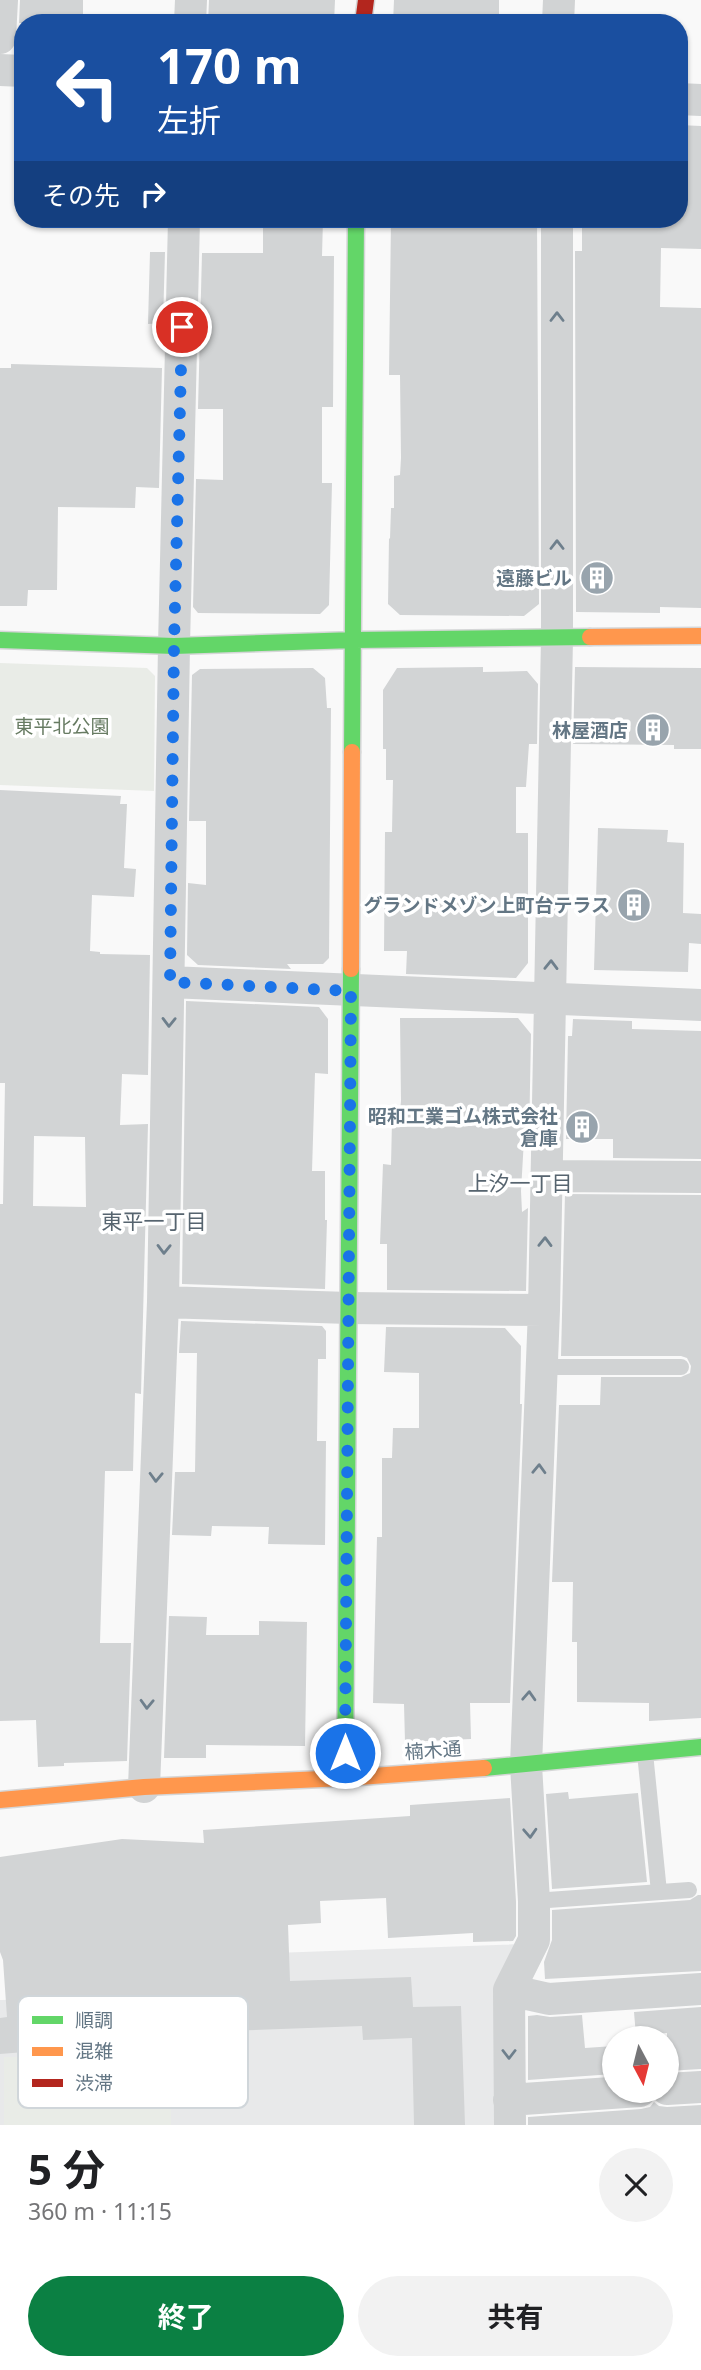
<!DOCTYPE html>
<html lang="ja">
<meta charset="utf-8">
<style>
body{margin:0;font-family:"Noto Sans","Noto Sans JP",sans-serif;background:#f2f2f2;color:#202124;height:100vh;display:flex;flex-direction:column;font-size:26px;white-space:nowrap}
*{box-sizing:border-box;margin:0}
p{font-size:23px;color:#757577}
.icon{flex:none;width:38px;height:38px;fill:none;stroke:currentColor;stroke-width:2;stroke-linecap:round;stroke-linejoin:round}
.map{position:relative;height:2125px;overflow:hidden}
.sheet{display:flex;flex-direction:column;background:#fff;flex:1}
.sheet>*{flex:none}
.top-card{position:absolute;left:14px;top:14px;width:674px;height:214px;border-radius:28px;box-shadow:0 2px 5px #0004;background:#1a4fa0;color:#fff;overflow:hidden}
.needle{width:46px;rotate:173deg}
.controls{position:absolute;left:602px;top:2026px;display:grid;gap:14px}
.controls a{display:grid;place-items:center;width:77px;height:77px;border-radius:50%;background:#fff;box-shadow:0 2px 5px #0004;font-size:35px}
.pin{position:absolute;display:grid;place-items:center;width:60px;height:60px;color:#fff;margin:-30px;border:4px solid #fff;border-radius:50%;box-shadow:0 2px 7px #0007}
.me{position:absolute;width:77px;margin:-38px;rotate:0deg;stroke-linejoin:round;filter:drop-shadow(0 0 5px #0008)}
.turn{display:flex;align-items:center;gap:24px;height:147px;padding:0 28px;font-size:32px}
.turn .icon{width:91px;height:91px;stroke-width:2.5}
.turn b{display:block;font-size:49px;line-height:60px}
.then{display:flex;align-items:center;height:66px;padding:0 28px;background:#0003;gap:14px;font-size:26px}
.round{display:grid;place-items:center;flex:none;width:74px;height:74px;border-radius:37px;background:#f2f2f2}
.head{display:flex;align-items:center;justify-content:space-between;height:119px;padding:0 28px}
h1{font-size:42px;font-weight:700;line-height:52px}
.action{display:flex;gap:14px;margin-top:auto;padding:14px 28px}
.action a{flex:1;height:80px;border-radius:42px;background:#0b8043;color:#fff;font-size:28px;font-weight:700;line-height:80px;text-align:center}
.action a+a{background:#f2f2f2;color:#202124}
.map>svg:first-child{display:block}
.built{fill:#e8e9ea}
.green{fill:#e9ece7}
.building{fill:#d2d4d5;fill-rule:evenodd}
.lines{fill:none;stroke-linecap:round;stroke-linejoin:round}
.fast-casing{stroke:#d5d6d7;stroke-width:19}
.slow-casing{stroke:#d5d6d7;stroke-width:19}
.jam-casing{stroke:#d5d6d7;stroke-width:19}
.lane{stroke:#d1d3d4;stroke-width:16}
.street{stroke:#d1d3d4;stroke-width:32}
.fast{stroke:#63d668;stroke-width:16}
.slow{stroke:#ff974d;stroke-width:16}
.jam{stroke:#b3261e;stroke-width:16}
.oneway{stroke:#6e7f8c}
.route{stroke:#1a73e8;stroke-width:12;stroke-dasharray:0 21.6}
.labels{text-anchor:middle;stroke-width:7;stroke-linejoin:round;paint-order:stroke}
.poi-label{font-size:19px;font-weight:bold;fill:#637684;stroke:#fff;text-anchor:end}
.park-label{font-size:19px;fill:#677b62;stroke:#fff}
.street-label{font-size:19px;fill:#637684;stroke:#fff}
.neighbourhood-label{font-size:21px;fill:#56646f;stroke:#fff}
.key{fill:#fff;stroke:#d0d6da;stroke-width:2}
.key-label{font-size:19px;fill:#637684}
</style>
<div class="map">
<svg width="701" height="2125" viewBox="0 0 701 2125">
<rect width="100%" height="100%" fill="#f9f9f9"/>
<path class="built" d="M521,1944L495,2125H0V2000L141,1998L142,1958Z"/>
<path class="green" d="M0,663L147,668L155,676L154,791L0,785Z
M4,2057H171V2125H4Z"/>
<path class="building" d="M20,0H83V23H19Z
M209,0H335L334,23H208Z
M394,0H499V23H393Z
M679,125L701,126V249L661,248L660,307L701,308V608L660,607V613L576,612L575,251H582V219H679Z
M263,219H323L322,256H334L333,407H322V483H332L329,605L320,614L198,613L193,607L196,479L223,480V409H198L202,253H263Z
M391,219H537L539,604L524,616L400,615L388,604L389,538L390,539L391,508H394V476L400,475L401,458L400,375H389Z
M150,252H165L163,323L148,324Z
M11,364L162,368L159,488L136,487L135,508L58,507L57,590H28L27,606H0V368H11Z
M483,667V672L527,671L538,684L537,744H529L526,787H516V833H528V963L516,978L406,974L407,951H384L385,832H392L393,780H386V749H383V690L397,668Z
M575,667L701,668V749H674V745L573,744Z
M313,668L325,678L327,708H331L329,958L323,964H287L291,969L198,965L187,955L188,883L206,885V821H189L192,675L200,669Z
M0,790L121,796L120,804H127L124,868L136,869L134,897L92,895L90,951L100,952V954L150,955L148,1075L122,1074L120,1125L148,1124L141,1394L135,1393L133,1471H105L100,1643H131L127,1761L64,1763V1766L38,1767L36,1720L0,1721V1204H3L5,1083H0ZM34,1136L85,1137L86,1207L33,1206Z
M598,828L668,830L667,842L684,843L683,913L701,914V944L689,943L688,972L594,970Z
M186,1001L319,1007L328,1019V1074L315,1073L312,1171H325V1220H327L325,1289L182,1284Z
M400,1018H518L531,1034L529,1139H524L521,1191L522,1212L528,1208L526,1291L387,1290V1244H380L383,1164L391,1165L392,1121H399L401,1101Z
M573,1019L632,1021V1029L701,1031V1159L613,1158V1139H566L568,1036H572Z
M565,1194L701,1195V1718L649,1721V1703L577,1702V1642H572L573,1582H552L559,1405H600L601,1377H681L690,1373L691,1366L687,1358L681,1356H561Z
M181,1321L322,1326L326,1331V1359H318L317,1441H326L325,1545L268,1544L269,1527L212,1526L211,1536L172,1535L175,1472H195L197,1353H179Z
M386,1327L505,1328L521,1346L520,1404H522L510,1703H470L471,1739L405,1742L404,1704L373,1703L377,1537H382V1458H392L393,1428H419V1373L384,1372Z
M169,1616L207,1617L206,1635H259V1621L307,1622L305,1746L206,1745V1758H164Z
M568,1792L569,1799L638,1793L647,1882L552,1889L546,1794Z
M510,1798L516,1902V1936L513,1941L473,1942V1933L388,1938L386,1898L320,1901L321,1923L288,1925L290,1981L411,1977L413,2007L461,2006L465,2125H414L412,2038L363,2040L362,2026L198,2032L195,2040L167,2041V2049L137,2051L136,2043L0,2054V2018L7,2017L3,1960L0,1952V1857L122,1839L204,1843L203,1830L410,1816V1805Z
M698,1895H701V1971L545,1979L544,1962L552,1940V1910L690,1900Z
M701,2007V2069L667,2071V2033L636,2036L634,2012Z
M537,2015L550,2017L582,2015L585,2048L614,2046V2074L528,2080V2016Z
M654,2102L659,2106L667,2107L701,2105V2125H528V2117L641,2109L650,2107Z"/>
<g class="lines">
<g class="fast-casing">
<path id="fast" d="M0,640L174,646L355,640L590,637
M352,752L356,219
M484,1768L701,1747
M345,1778L351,969"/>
</g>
<g class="slow-casing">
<path id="slow" d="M590,637L701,636
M351,969L352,752
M0,1800L144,1787L345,1778L484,1768"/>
</g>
<g class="jam-casing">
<path id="jam" d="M363,23L366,0"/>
</g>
<path class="lane" d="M543,1367H681
M645,1753L659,1892
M534,1901L689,1890"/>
<path class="street" d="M190,23L191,0
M558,23L559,0
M0,38L2,0
M0,70L23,71
M679,99L701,100
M170,982L701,1005
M546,1176L701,1177
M163,1302L349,1308L544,1310
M144,1787L163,1302L174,646L184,219
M509,1990L549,1999L701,1989
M667,2089L701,2087
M509,2100L640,2091
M510,2125L509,1990L534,1940V1901L526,1765L544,1310L557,638V219"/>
<use href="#fast" class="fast"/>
<use href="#slow" class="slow"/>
<use href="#jam" class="jam"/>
</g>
<defs><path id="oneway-chevron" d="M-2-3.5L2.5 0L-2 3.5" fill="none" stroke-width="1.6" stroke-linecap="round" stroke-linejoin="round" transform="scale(1.75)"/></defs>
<g class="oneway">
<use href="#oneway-chevron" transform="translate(557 317) rotate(-90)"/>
<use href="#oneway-chevron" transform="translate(557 545) rotate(-90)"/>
<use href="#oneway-chevron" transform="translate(551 965) rotate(-89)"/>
<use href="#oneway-chevron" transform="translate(169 1022) rotate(91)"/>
<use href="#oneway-chevron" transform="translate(545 1242) rotate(-89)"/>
<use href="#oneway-chevron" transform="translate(164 1249) rotate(91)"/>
<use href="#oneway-chevron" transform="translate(539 1469) rotate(-88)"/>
<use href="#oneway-chevron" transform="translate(156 1477) rotate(92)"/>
<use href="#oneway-chevron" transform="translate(529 1696) rotate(-87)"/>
<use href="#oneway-chevron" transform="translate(147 1704) rotate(92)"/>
<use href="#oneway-chevron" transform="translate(530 1833) rotate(87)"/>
<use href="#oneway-chevron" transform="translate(509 2054) rotate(90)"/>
</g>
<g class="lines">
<path class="route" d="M182,327L174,646L170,982L351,991L345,1753"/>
</g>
<defs>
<g id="building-disc" transform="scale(1.75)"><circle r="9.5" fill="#98a4ad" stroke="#fff"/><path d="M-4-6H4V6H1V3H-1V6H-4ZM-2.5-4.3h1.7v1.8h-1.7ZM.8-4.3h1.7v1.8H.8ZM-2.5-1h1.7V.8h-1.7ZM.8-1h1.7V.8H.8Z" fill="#fff"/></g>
</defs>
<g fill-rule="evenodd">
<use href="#building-disc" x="597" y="578"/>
<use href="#building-disc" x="653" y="730"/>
<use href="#building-disc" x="634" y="905"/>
<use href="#building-disc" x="582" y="1127"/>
</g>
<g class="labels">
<g class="poi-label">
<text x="572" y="585">遠藤ビル</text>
<text x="628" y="737">林屋酒店</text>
<text x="610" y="912">グランドメゾン上町台テラス</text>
<text x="558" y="1123">昭和工業ゴム株式会社<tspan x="558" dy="22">倉庫</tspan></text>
</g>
<g class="park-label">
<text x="62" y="733">東平北公園</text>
</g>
<g class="street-label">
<text transform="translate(433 1750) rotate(-4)" y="7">楠木通</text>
</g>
<g class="neighbourhood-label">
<text x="520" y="1191">上汐一丁目</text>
<text x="154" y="1229">東平一丁目</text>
</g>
</g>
<rect x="18" y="1996" width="230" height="112" rx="10" class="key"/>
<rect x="32" y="2016" width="31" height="8" fill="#63d668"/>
<rect x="32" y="2047" width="31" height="9" fill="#ff974d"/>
<rect x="32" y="2079" width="31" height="8" fill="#b3261e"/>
<g class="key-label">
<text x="75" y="2027">順調</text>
<text x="75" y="2058">混雑</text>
<text x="75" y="2090">渋滞</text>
</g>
</svg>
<div class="controls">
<a><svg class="needle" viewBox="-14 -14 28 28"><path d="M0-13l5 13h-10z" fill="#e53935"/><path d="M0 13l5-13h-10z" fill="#757577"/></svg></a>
</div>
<div class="pin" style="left:182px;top:327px;background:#d93025"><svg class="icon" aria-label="arrive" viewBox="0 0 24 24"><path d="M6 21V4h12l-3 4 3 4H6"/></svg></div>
<svg class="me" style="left:345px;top:1753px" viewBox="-20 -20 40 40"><circle r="17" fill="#1a73e8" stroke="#fff" stroke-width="3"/><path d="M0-11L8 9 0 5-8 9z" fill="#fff"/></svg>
<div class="top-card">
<div class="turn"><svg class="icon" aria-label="left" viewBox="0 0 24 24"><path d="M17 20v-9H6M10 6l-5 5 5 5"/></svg><div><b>170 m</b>左折</div></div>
<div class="then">その先<svg class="icon" aria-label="right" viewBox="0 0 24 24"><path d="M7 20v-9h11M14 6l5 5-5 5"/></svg></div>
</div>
</div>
<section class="sheet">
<div class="head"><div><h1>5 分</h1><p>360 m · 11:15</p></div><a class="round"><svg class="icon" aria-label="close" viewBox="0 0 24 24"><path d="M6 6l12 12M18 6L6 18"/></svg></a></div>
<div class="action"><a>終了</a><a>共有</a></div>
</section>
